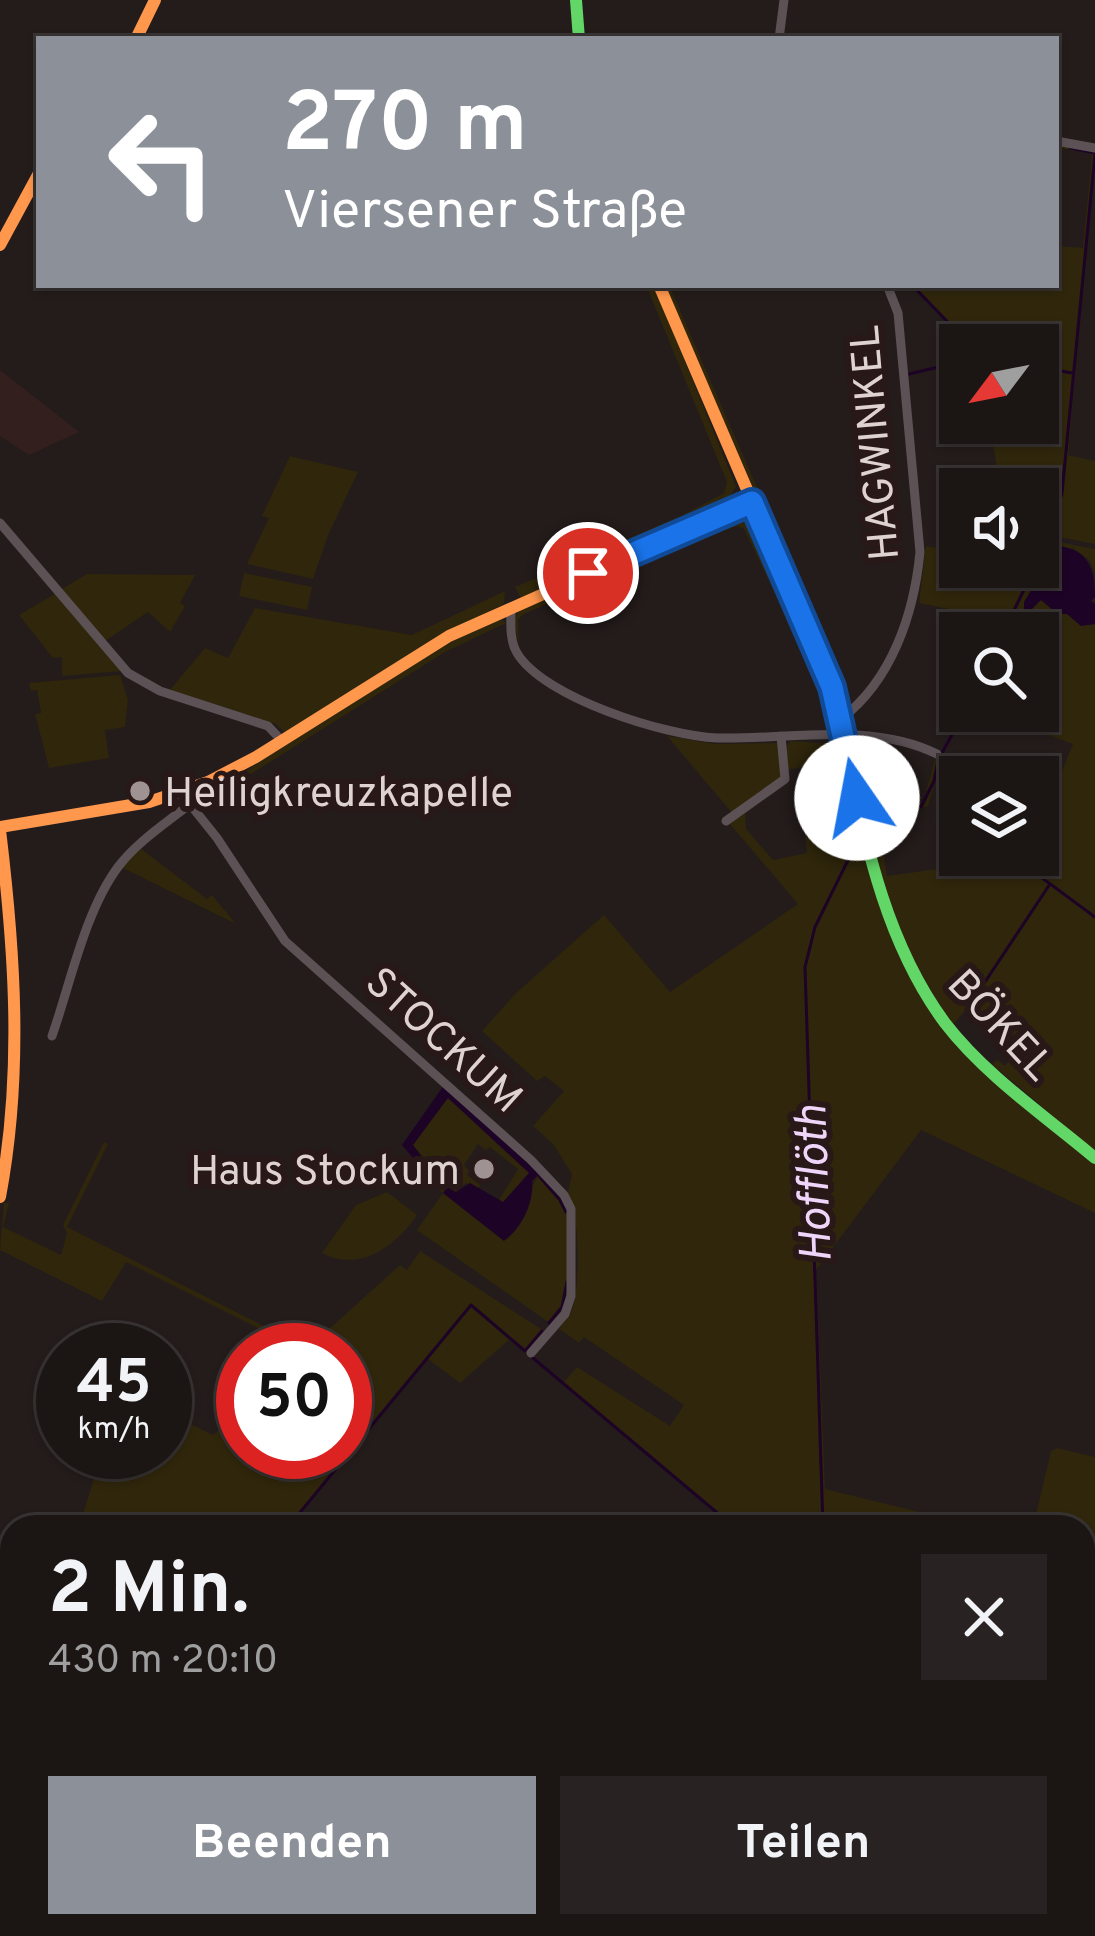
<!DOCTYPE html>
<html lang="de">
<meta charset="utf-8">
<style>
body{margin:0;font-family:Overpass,sans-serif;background:#282222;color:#f1f3f6;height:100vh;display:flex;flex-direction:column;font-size:45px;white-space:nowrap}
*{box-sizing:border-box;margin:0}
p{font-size:39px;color:#a09fa0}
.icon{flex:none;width:66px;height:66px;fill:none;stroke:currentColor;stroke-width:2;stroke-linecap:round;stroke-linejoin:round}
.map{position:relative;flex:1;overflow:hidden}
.details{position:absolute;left:0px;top:1515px;width:1095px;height:423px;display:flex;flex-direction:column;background:#1b1514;border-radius:36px 36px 0 0;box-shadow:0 3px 9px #0004,0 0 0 3px #393434}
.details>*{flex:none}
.hud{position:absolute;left:36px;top:36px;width:1023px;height:252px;border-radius:0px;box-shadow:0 3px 9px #0004,0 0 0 3px #393434;background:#8c9099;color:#fff;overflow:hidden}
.needle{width:78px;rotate:238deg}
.tools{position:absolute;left:939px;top:324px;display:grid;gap:24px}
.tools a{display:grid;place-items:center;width:120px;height:120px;border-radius:0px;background:#1b1514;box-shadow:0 3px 9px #0004,0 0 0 3px #393434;font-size:60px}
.speed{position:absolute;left:36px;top:1323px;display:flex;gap:24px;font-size:60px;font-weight:700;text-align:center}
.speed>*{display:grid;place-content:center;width:156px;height:156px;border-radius:50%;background:#1b1514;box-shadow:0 3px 9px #0004,0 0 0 3px #393434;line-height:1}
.speed small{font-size:30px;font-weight:400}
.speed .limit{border:18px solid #d22;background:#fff;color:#111}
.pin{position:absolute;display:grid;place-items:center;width:102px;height:102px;color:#fff;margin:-51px;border:6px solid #fff;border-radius:50%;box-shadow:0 3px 12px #0007}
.me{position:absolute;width:132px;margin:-66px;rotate:348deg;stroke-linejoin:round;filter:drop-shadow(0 0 9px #0008)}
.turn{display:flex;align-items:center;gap:42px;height:252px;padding:0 48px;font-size:54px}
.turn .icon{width:156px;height:156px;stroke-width:2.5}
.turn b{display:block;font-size:84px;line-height:102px}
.round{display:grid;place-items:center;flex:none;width:126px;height:126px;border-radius:0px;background:#282222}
.headline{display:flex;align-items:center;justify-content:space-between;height:204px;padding:0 48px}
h1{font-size:72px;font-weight:700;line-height:90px}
.action{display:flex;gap:24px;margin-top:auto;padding:24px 48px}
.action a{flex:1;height:138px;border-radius:0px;background:#8c9099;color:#fff;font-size:48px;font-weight:700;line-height:138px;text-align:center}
.action a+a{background:#282222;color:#f1f3f6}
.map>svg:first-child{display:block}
.built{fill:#331f1d}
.green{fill:#2f260b}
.water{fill:#1d0326}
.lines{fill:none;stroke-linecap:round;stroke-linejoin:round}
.stream{stroke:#1d0326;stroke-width:3}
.street{stroke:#5c5256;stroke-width:9}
.fast{stroke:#63d668;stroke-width:12}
.slow{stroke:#ff974d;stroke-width:12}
.jam{stroke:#b3261e;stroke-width:12}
.route-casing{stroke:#114b97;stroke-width:30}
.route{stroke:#1a73e8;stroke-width:21}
.poi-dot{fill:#9e9392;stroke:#281817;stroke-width:4.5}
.labels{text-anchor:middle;stroke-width:12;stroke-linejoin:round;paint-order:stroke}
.street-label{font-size:42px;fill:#dfd3d2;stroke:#281817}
.poi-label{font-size:42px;fill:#dfd3d2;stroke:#281817;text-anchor:start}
.water-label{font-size:45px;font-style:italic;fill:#efd5fa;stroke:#281817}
</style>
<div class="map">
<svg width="1095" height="1936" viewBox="0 0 1095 1936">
<rect width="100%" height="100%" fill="#241c1b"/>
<path class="built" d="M0,370L79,432L29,455L0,436Z"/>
<path class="green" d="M1056,143L1095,150L1068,455L1095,461V544L1038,533V489H1000L990,423H1038V345H969L911,285H1056V246L1083,248L1092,154L1056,147Z
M646,285H654L736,487L728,500L702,516L521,598L515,587L681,516L724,493L727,482Z
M664,285H669L850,701L838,694L785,560Z
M290,456L358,472L329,533L313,579L247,564L269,518L262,516Z
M740,519L753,522L817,659L837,723L833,730L811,668L744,529L737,526L672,549L524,614L518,619L519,646L514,619L521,607L720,522Z
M1038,538L1095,549V573L1089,560L1073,548L1050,553L1030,596L1041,600L1057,614H1067L1081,625L1095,624V1152L992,1064L997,1060L1005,1066L1022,1042L968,1007L952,1026C915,963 875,900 867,826C866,813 869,802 866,789L876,816L923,802L936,757L941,761L928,806L878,823L887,876L966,865L971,855H1038V810L1044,804L1050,809L1058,801L1052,795L1073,744L983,711H1038V633H960V657L953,652L964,612L919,603L926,546L958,552L960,544V567H1038Z
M244,573L312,587L307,610L239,596Z
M87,574L195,575L180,603L185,606L170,632L148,612L105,641L60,590Z
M505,591L504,603L495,609L405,657L286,734L276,724L170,690L205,648L228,658L255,608L412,635Z
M55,594L123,671L62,676V657L53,658L19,615Z
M497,617L506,623L445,652L235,784L233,780C319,721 405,666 497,617Z
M120,675L128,700L125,727L105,730L109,758L49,768L35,714L41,713L37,690L31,691L29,683Z
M667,736L715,744L779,743L782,778L733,814Z
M791,741L833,744L840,776L811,782L807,766L786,770L784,749Z
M841,781L853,799C868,849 878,912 900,958C941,1044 1024,1104 1095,1164V1213L921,1130L816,1270L825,1489L981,1527H733L532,1358L564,1382L577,1367L670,1426L684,1405L584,1337L579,1343L559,1329C563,1323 568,1319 571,1313C581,1289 580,1214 568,1193L572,1174L553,1144L533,1126L564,1091L545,1076L537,1081L482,1031L516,993L604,915L670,992L798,904L729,823L745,811L746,829L773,860L807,853L805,837L814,835L812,822L838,816L833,788L842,786Z
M140,848L207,899L212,895L236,924L121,867Z
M447,1097L530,1172L503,1203L498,1202L518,1169L490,1147L486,1150L478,1144L464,1165L469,1171L467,1175L480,1185L478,1188L466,1183L455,1192L504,1240L539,1174L567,1206V1294L563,1308L551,1324L417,1230L443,1193L439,1189L443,1184L413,1145Z
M104,1142L108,1144L67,1227L308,1348L400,1265L407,1270L420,1251L544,1331L527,1354L509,1340L460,1383L428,1359L290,1527H79L102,1452H165V1411L213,1435L243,1408V1452H345V1350H302L126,1262L102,1301L0,1250L4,1203H9L3,1227L61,1255L67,1233L63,1225Z
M387,1192L417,1215C396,1246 360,1273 322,1253L356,1205Z
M1057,1448L1095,1457V1936H442L445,1926H1083V1527H1033L1051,1451Z
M112,1926H284L314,1936H110Z"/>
<path class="water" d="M1058,546C1088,549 1095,569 1095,597L1091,601L1095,604V624L1081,626L1067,614H1058L1041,600L1031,610L1024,609V602Z
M444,1085L539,1174L532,1181C534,1203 522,1228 504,1241L443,1193L447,1187L456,1192L470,1183L503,1202L529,1173L448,1098L413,1145L443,1184L439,1189L402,1145Z"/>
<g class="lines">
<path class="stream" d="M1070,148L1095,153
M913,286L970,345
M1038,367L1072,373
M909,374L960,362
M1051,533L1062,493L1095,154
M1038,561L1048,541
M1003,633L1035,567
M942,753L965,711
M921,807L934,781L938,760
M871,823L915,808
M1011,855L1095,917
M971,1003L1050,884
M539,1176L560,1200L566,1212
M549,1323L562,1307L567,1282
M533,1358L734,1527
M288,1527L471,1305L525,1351L542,1331
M823,1527L805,967L815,927L853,850
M1088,1867L1095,1869
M197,1926L204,1936
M839,1926V1936
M579,1936L580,1926"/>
<path class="street" d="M779,39L784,0
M1056,141L1095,148
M0,523L128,673L160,691L268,726L282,741
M511,607C511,621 509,640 517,653C544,698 666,736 717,738C788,740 870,721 937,754
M841,719C892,680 914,614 920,552L898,313L887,285
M181,793L217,838L285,941L531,1160L564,1195L571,1209V1296L565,1314L531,1353
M726,821L785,779L781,736
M52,1036C70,985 85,911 118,867C137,842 165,824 190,804
M293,1926L323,1936"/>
<path class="fast" d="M576,0L579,39
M838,713C862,820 878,932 945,1023C985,1075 1045,1116 1095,1158"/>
<path class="slow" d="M136,39L155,0
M0,245L39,173
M659,285L832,687L838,713
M0,827L149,802L208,782L256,757L449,636L752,501
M0,830C15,954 23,1074 0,1197
M0,1653L12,1684"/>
<path class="jam" d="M40,1936L41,1926"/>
</g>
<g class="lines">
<g class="route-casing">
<path id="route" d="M588,573L752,502L832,687L857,798"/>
</g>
<use href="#route" class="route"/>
</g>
<g class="poi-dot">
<circle cx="140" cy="791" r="12"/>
<circle cx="484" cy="1169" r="12"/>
</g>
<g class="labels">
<g class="street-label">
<text transform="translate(873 443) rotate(-95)" y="15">HAGWINKEL</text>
<text transform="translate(1002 1024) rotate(47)" y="15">BÖKEL</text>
<text transform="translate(445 1039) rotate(42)" y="15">STOCKUM</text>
</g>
<g class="poi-label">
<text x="164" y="806">Heiligkreuzkapelle</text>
<text x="460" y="1184" text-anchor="end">Haus Stockum</text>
</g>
<g class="water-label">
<text transform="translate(812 1184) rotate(-92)" y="16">Hofflöth</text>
</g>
</g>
</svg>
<div class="tools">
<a><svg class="needle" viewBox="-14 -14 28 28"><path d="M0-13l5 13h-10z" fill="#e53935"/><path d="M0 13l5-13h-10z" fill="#a09fa0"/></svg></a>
<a><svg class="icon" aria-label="sound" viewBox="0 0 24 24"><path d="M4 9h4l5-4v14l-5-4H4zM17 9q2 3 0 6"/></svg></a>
<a><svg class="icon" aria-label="search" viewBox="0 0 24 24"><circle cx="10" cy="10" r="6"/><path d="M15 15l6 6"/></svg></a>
<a><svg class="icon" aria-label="layers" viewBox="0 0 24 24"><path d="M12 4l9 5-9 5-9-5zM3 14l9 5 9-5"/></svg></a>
</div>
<div class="speed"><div>45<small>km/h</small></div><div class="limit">50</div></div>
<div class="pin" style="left:588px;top:573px;background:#d93025"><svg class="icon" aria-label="arrive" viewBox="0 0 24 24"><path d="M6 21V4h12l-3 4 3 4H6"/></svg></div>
<svg class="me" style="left:857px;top:798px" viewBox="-20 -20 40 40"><circle r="19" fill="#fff"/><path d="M0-13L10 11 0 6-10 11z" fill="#1a73e8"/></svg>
<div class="hud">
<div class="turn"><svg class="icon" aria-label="left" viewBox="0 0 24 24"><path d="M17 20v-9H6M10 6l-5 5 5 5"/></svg><div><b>270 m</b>Viersener Straße</div></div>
</div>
<section class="details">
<div class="headline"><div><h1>2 Min.</h1><p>430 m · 20:10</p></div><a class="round"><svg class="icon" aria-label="close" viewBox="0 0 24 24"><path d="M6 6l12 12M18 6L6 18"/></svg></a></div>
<div class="action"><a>Beenden</a><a>Teilen</a></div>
</section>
</div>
